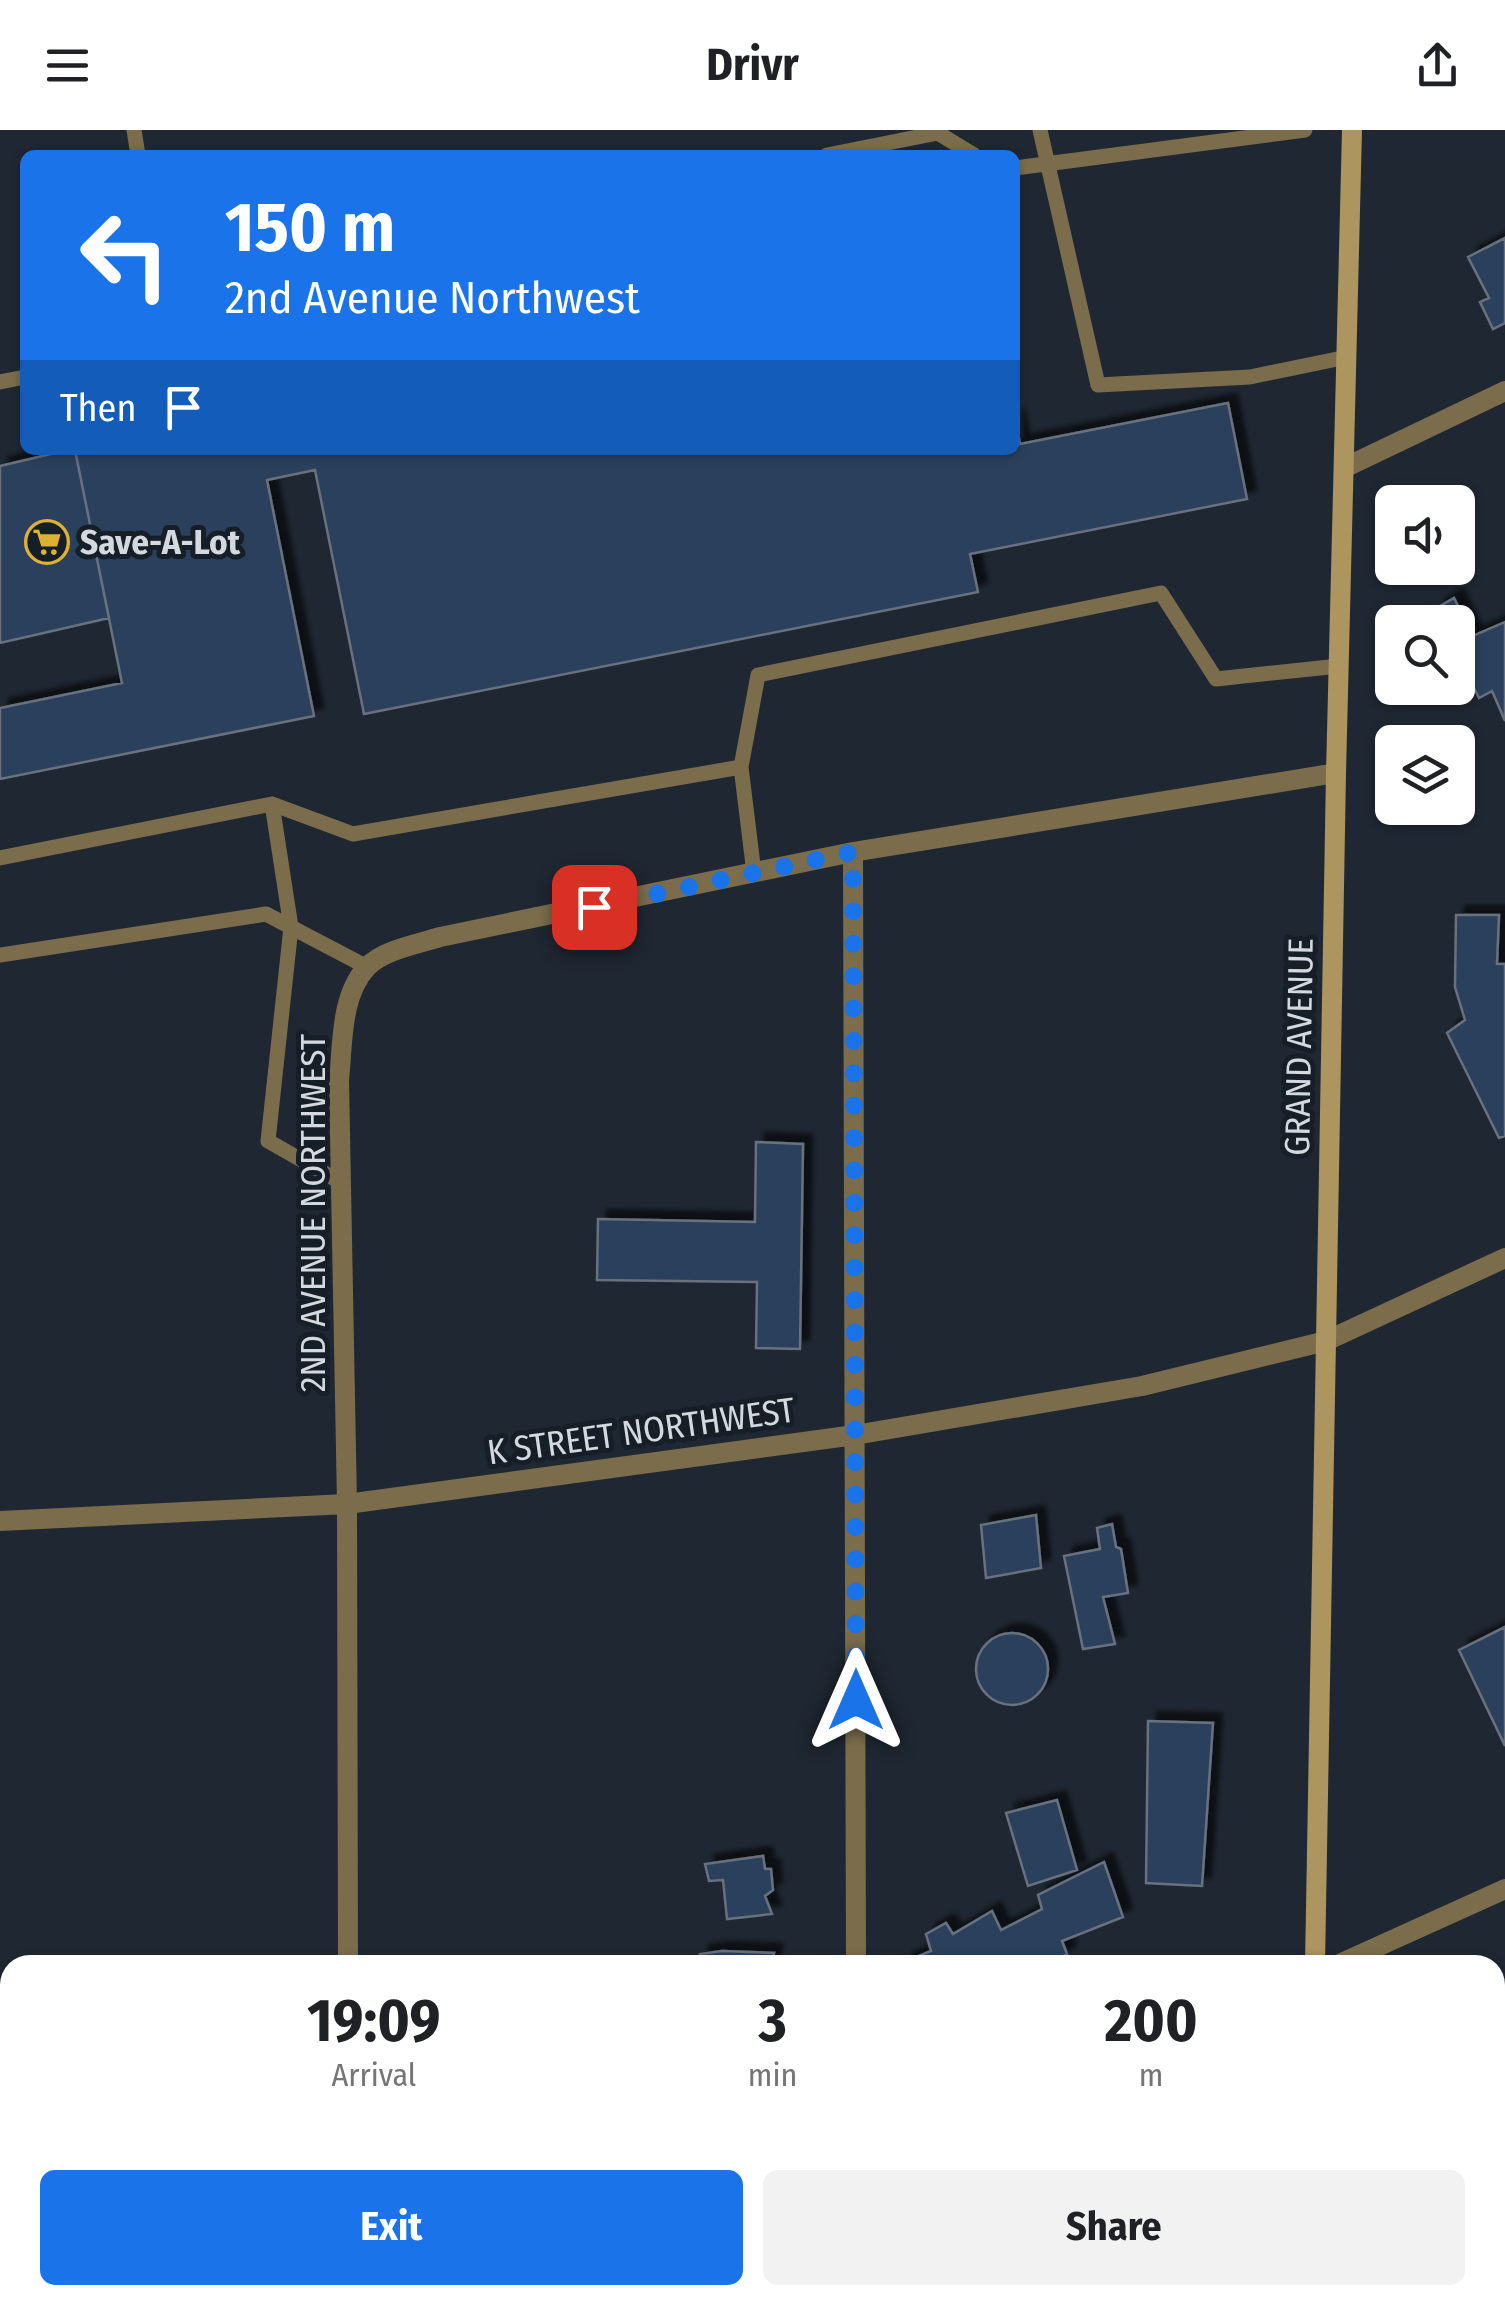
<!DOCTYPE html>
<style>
body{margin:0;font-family:"Fira Sans Condensed",sans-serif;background:#f2f2f2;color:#202124;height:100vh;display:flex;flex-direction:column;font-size:38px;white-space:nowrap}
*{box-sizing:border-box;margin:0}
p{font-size:32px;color:#757577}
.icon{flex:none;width:55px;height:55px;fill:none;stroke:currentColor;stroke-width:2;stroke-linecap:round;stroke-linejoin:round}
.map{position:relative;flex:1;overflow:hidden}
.details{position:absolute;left:0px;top:1825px;width:1505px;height:350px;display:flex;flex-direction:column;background:#fff;border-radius:30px 30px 0 0;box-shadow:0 2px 8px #0004}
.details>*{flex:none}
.banner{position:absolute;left:20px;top:20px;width:1000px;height:305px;border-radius:15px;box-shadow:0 2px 8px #0004;background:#1a73e8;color:#fff;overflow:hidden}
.buttons{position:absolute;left:1375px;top:355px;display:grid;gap:20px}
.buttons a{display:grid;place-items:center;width:100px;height:100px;border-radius:15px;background:#fff;box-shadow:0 2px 8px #0004;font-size:50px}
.pin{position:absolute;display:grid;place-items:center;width:85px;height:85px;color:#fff;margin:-42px;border-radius:20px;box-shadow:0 5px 15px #0006}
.me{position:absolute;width:110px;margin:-55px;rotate:0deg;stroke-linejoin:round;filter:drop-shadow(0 0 8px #0008)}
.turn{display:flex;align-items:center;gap:35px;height:210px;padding:0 40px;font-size:45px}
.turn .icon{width:130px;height:130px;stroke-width:2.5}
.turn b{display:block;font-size:70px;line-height:85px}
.then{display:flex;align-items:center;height:95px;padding:0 40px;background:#0003;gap:20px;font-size:38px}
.eta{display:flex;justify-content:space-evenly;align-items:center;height:170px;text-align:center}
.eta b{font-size:60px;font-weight:700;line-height:70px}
.cta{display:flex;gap:20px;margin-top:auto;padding:20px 40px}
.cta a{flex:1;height:115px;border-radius:15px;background:#1a73e8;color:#fff;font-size:40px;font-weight:700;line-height:115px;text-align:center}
.cta a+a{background:#f2f2f2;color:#202124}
header{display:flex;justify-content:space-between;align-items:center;height:130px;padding:0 40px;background:#fff;font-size:45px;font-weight:700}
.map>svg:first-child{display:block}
.building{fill:#2a405b;stroke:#67717d;stroke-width:2.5;filter:url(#shadow)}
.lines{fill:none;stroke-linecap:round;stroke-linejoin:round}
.lane{stroke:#7b6d4c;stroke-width:15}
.street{stroke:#7b6d4c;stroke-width:20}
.secondary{stroke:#ac955f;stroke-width:20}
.route{stroke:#1a73e8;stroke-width:18;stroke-dasharray:0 32.4}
.labels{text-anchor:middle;stroke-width:10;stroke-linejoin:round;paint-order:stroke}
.poi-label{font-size:35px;font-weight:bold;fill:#d3d9df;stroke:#161e28;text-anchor:start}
.street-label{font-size:35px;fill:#d3d9df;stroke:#161e28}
</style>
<header><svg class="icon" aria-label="menu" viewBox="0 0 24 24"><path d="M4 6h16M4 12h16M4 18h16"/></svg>Drivr<svg class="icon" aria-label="share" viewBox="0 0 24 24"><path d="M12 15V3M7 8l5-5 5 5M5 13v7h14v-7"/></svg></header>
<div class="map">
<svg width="1505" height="2175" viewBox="0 0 1505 2175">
<defs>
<filter id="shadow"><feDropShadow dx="9" dy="-9" stdDeviation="2.5" flood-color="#0009"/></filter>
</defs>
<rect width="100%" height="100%" fill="#1f2732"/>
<path class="building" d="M1505,108V193L1493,199L1480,172L1489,168L1468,127Z
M1228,273L1247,369L970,424L978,462L364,584L315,340L267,350L314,586L0,649V578L122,553L75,320H1015V287L1020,314Z
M68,320H75L109,488L0,513V336Z
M1454,468L1473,506L1505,492V591L1492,561L1479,568L1458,525V492H1441L1435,479Z
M1456,785H1499L1497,834H1505V1006L1499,1008L1447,903L1465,890L1455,857Z
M756,1012L803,1014L800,1219L756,1218L757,1152L597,1150L598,1089L755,1092Z
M1036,1385L1041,1438L986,1448L981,1395Z
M1112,1394L1116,1417L1121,1419L1128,1463L1103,1467L1115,1514L1083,1519L1064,1426L1100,1419L1097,1398Z
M1505,1497V1616L1459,1520Z
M976 1539a36 36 0 1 1 72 0a36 36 0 1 1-72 0Z
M1148,1591L1213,1593L1202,1756L1146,1753Z
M1057,1670L1077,1740L1028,1756L1006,1683Z
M763,1726L765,1739H771L773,1760L765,1766L772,1784L727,1789L723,1750L709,1751L705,1734Z
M1104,1732L1123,1787L1062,1811L1067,1824L1046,1835H906L904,1832L931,1821L926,1804L946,1793L953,1804L992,1781L1001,1800L1042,1779L1038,1765Z
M722,1821L774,1823L770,1835H700V1824Z
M1505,2114V2175H1447L1446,2165H1495V2116Z
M935,2165H980L954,2175H939Z
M1027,2165H1074L1059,2175H1002Z
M1076,2165H1139L1143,2175H1079Z"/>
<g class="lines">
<path class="lane" d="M134,0L138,25
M1040,0L1098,255L1250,247L1347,227
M827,25L938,3L974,25
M1015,38L1305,0
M0,252L25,247
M272,674L353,704L741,637
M0,728L272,674L291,797L268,1011L342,1053
M754,743L741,637L758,545L1161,463L1216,549L1339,536
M0,825L266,784L367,837"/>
<path class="street" d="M1344,338L1505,261
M853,722L856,1835
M0,1391L347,1374L855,1305L1142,1256L1326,1211L1505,1128
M348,1835L347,1374L339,950C343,914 340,866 367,837C383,820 418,814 440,807L853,722L1336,643
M1337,1835L1505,1759
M349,2165V2175
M856,2165V2175"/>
<path class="secondary" d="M1315,1835L1336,643L1352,0
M1308,2175V2165"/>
</g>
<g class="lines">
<path class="route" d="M594,777L853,722L856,1570"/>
</g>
<defs>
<g id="supermarket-ring" transform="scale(2.25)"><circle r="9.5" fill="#161e28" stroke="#deb133" stroke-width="1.5"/><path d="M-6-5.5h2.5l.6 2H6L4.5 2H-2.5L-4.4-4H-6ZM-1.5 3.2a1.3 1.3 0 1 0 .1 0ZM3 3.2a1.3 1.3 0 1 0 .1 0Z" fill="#deb133"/></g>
</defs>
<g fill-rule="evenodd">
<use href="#supermarket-ring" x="47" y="412"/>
</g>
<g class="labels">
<g class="poi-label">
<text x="80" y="424">Save-A-Lot</text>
</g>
<g class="street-label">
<text transform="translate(1299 917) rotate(-89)" y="12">GRAND AVENUE</text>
<text transform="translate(313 1083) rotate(-90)" y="12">2ND AVENUE NORTHWEST</text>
<text transform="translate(641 1301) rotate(-8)" y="12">K STREET NORTHWEST</text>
</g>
</g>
</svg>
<div class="buttons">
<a><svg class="icon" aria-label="sound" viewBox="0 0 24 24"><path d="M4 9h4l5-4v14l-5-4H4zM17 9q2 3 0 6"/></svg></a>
<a><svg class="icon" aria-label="search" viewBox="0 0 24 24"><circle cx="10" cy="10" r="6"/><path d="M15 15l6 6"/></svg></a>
<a><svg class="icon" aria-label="layers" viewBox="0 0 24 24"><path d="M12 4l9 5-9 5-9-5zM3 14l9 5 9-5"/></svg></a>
</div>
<div class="pin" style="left:594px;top:777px;background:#d93025"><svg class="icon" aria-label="arrive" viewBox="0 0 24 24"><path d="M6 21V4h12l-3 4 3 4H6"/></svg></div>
<svg class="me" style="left:856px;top:1570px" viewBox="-20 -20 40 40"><path d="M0-17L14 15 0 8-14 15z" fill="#1a73e8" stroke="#fff" stroke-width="4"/></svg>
<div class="banner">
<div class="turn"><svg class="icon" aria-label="left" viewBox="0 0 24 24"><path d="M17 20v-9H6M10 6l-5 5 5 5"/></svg><div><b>150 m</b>2nd Avenue Northwest</div></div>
<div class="then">Then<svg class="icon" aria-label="arrive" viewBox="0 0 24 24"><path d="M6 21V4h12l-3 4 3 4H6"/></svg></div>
</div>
<section class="details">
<div class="eta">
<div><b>19:09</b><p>Arrival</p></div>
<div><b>3</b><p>min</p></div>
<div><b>200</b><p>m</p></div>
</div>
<div class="cta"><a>Exit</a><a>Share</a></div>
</section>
</div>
